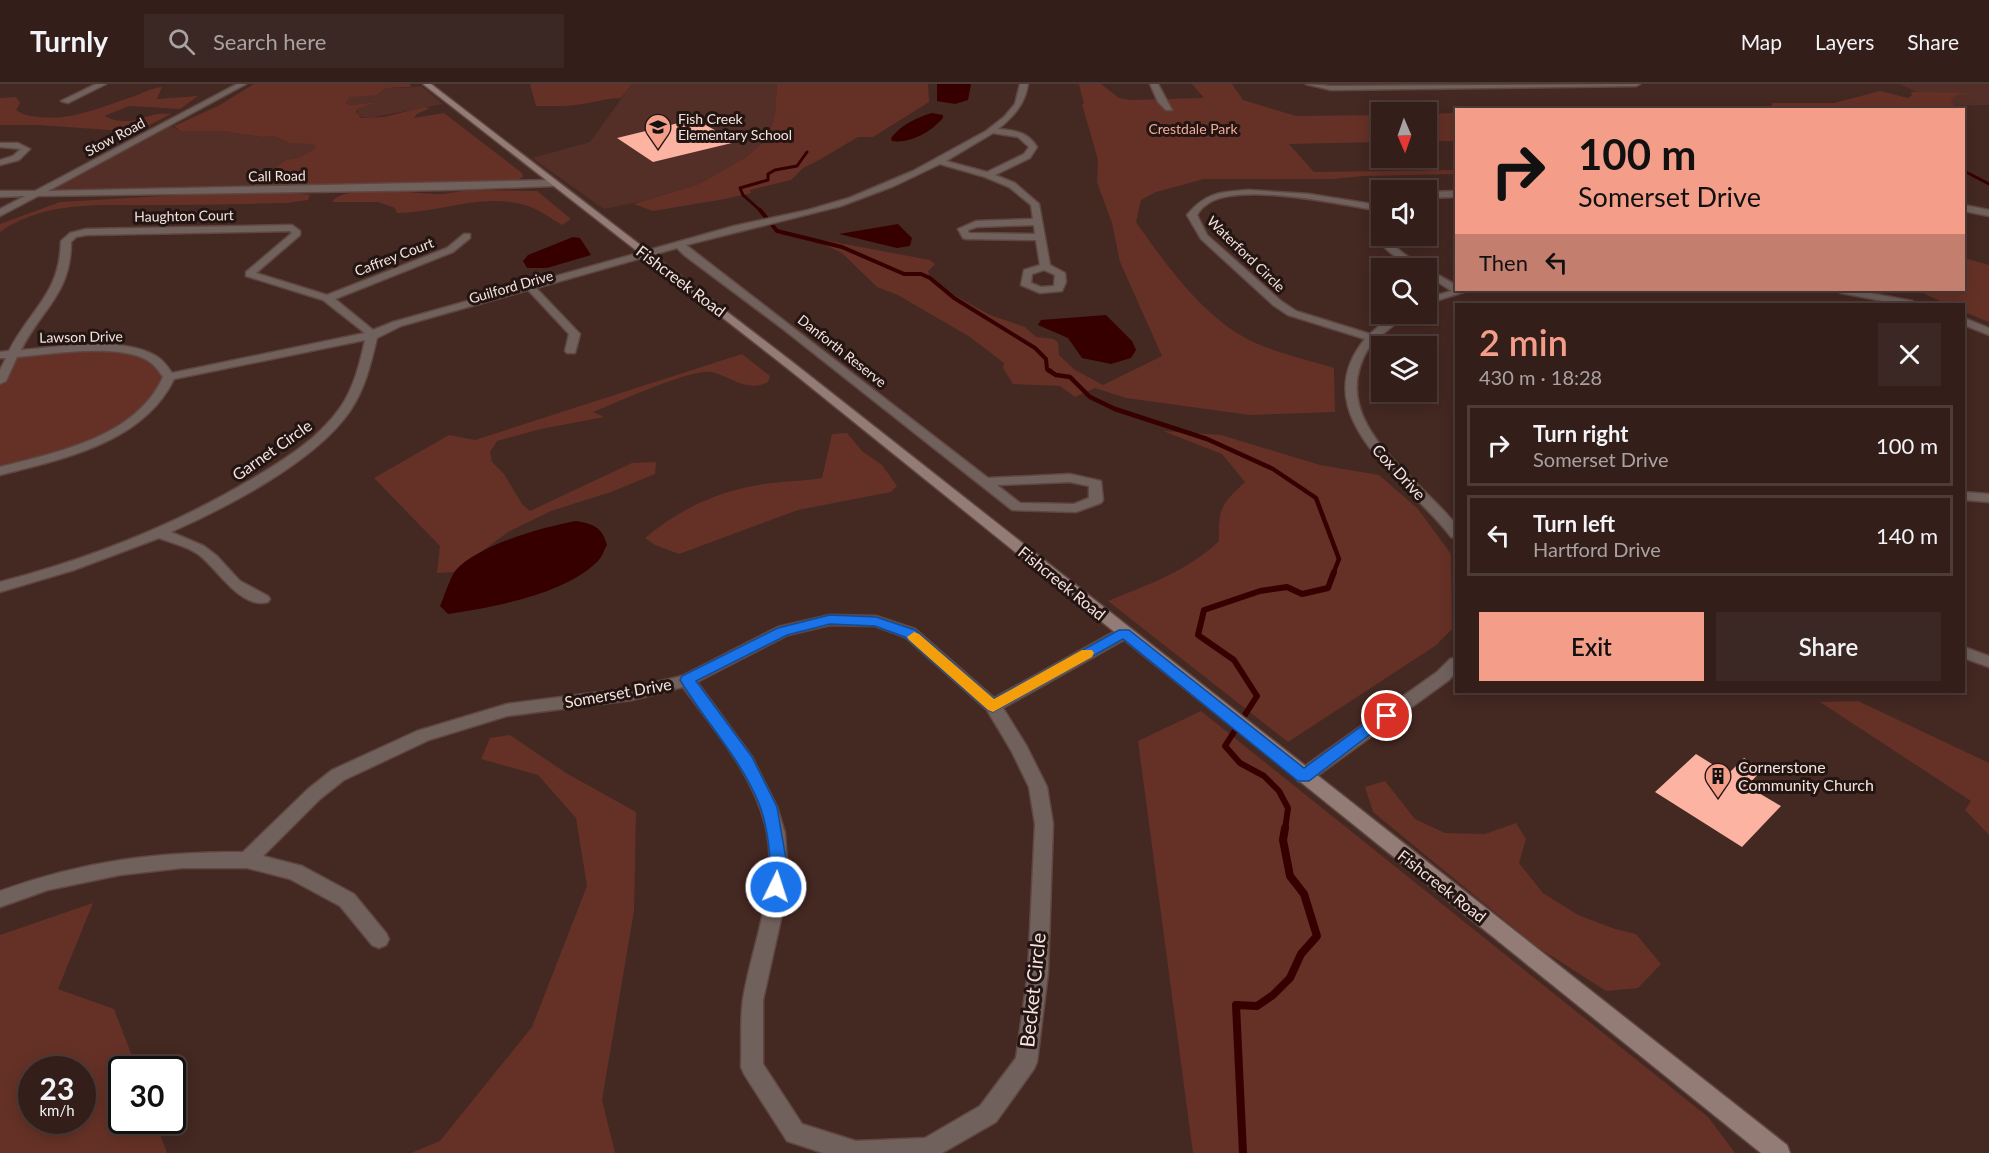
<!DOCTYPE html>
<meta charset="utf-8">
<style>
body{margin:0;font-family:Lato,sans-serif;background:#3b2723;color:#f1f3f6;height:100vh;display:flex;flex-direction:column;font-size:22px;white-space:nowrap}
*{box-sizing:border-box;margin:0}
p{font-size:20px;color:#a9a2a2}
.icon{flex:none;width:33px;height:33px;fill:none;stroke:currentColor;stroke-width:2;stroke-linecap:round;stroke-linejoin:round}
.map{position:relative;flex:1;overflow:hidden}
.drawer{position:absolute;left:1455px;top:219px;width:510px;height:390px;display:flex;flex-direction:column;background:#331e1a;border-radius:0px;box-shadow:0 3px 15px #0003,0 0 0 2px #4e3c39}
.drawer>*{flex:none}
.guide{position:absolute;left:1455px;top:24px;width:510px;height:183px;border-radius:0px;box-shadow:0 3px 15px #0003,0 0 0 2px #4e3c39;background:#f49e8a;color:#111;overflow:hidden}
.needle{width:39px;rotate:178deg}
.fabs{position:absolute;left:1371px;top:18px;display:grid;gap:12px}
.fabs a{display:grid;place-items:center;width:66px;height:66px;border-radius:0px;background:#331e1a;box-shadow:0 3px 15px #0003,0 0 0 2px #4e3c39;font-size:30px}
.speed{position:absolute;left:18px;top:972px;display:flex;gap:12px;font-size:30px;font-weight:700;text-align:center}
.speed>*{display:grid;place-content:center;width:78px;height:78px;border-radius:50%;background:#331e1a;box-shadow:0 3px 15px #0003,0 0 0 2px #4e3c39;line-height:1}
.speed small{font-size:15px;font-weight:400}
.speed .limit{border:3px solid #111;border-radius:9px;background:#fff;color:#111}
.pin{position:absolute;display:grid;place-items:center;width:51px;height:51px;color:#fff;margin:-26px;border:3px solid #fff;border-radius:50%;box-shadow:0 2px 6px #0007}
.me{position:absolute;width:66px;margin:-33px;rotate:4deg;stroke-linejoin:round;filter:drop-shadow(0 0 4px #0008)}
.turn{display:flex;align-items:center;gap:21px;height:126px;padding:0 24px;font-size:27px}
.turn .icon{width:78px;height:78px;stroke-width:2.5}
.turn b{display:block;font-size:42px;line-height:51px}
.then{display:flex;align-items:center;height:57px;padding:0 24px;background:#0003;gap:12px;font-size:22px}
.round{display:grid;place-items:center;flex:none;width:63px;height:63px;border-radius:0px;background:#3b2723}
.headline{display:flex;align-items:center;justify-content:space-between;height:102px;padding:0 24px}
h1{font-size:36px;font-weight:600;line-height:45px;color:#f49e8a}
.cta{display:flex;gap:12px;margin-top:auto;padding:12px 24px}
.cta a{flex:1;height:69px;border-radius:0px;background:#f49e8a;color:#111;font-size:24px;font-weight:600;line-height:69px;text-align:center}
.cta a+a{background:#3b2723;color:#f1f3f6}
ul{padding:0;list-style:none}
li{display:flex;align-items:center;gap:18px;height:81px;margin:0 12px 9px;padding:0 12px;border:3px solid #4e3c39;border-radius:0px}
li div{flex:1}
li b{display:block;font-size:22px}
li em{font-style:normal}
header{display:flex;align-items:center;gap:36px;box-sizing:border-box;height:84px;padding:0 30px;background:#331e1a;border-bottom:2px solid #4e3c39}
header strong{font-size:28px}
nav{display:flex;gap:33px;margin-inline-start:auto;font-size:21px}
.search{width:420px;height:54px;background:#3b2723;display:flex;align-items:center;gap:15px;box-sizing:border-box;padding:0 21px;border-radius:0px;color:#a9a2a2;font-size:22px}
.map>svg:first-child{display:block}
.built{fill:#532f27}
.green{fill:#653126;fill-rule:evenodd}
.water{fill:#360000}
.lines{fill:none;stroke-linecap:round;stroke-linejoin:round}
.stream-far4{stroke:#360000;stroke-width:3}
.stream-far3{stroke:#360000;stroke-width:4}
.stream-far2{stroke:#360000;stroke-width:4.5}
.stream-far1{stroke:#360000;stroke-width:6}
.stream{stroke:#360000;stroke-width:8}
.building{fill:#fcb3a2}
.minor-casing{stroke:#604640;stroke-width:3}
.tertiary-casing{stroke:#604640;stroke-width:3}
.secondary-casing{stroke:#604640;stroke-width:3}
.minor{fill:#70615d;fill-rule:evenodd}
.tertiary{fill:#70615d;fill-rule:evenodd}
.secondary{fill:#937c76;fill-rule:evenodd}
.route{fill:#1a73e8;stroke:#114b97;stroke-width:1.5}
.slow{fill:#f59e0b}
.labels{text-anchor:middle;stroke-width:6;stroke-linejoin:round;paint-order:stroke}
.far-poi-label{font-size:14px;fill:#f6e2de;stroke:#221512;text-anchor:start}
.far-park-label{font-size:14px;fill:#f6aa98;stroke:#221512}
.far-street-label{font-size:14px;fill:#f6e2de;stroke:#221512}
.street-label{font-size:16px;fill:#f6e2de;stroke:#221512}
.poi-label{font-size:16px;fill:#f6e2de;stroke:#221512;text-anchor:start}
.near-street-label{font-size:20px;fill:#f6e2de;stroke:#221512}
</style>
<header>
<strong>Turnly</strong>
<div class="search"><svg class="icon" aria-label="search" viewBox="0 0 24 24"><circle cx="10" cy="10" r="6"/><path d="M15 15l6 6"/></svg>Search here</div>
<nav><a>Map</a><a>Layers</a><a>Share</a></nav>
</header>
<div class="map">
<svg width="1989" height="1069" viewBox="0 0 1989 1069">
<rect width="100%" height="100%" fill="#442822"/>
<path class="built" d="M632,0H777L775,32L768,55L745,74L699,100L643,117L604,125L532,74L590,58Z
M1900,0H1989V21L1945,22Z
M421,2L443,20L369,34L357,32L358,25L378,18L351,21L345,19L350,13L395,3L407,4Z
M168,41L181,47H223L262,53L274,52L289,59H314L316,64L299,74L286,76L254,96V104L44,108Z"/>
<path class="green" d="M254,0H409L412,3H395L384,5L376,11L350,13L345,19L351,21L378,18L358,25L356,28L361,34L384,33L424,23L430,24L417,30L414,34L444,29L522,89L523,93L512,99L254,104V97L286,76L299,74L316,64L314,60L289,59L274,52L262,53L223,47H181L174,42L218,22Z
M530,0H632L621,14C608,14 600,17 588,19C571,23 553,22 536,22Z
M777,0H928L929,18L873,53H858L819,76L803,84L791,96L750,106L751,109L725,115L653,127L634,120L699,100L745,74L768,54L775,32Z
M1079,0H1101L1119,14L1131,16L1204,14L1192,0H1232L1243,16L1296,32L1381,31V58L1289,60L1314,88L1456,86V90L1364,92L1333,95H1204L1156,108L1141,116L1136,138C1164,178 1200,228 1242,252C1267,267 1305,275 1334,284L1335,328L1250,331L1126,314L1095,304L1075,313L1060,302L1013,300L1003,284L1004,279L970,253L898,211L877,203L842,169L821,159L823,156L930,176L935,180L928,187L930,194L952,210L990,231L1025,243L1036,253L1054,255L1058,259L1059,271L1075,286L1103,301L1162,272L1120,178L1112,139L1097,98L1098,76L1082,20H1084Z
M162,3L157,15L198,12L180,25L129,22L104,32C133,46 146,26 171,30L136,48L40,41H0V14L16,13L20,19L16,26C23,31 30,32 38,33C73,37 100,23 132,13C143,9 151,4 162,3Z
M1880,7L1908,14L1912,11L1911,8L1968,9L1957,11L1951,16L1955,25L1786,26L1772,22V19H1834Z
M1456,29V57H1427V30Z
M471,106L537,107L571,135L562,141C551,134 535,123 521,120C479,110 438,129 397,129L395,124L378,118H332C344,100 412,109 433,110C445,111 458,107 471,106Z
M291,109L310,111L308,116L287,119C242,120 197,121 152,121C100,122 46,116 0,148V140L60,118L197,110Z
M1964,174L1989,181V238L1964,228V220H1947L1916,206H1964Z
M94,266L138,269L169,293L140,330L87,360L0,387V297L14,270Z
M742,270L770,292L768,298C747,309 732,293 712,288C691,284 616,319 593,328L604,333L541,345L497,357L490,368L492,378L504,390L522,420L530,427L632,379L656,378L655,390L611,408L551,427L508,448L454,488L437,489L440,462L374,394L449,351L475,356Z
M1163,347L1221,351L1320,381L1379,391L1418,425L1451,470L1452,545L1435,562L1288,658L1108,517C1147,501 1188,487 1219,457C1218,423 1222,420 1245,398L1222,370Z
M847,349L862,367L882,381L897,402L891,408L798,426L679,470L655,461L645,454C676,428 713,409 753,402C775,397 799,398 822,394L832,350Z
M1858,617L1989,679V751L1965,726L1971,717L1820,618Z
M1201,627L1708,1033L1735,1069H1193L1138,657Z
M510,651L566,689L636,728L634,827L602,1016L615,1069H411L440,1057L532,943L587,802L576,734L538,691L481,675L490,654Z
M1385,697L1415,735L1445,749L1485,750L1516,739L1526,755L1519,779L1543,809L1578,831L1615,845L1636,850L1661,880L1638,904L1606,907L1536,862L1373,728L1365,703Z
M93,819L58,905L114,925L137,985L122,986V1036L155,1037L167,1069H0V851ZM32,986H82V1036H32Z"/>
<path class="water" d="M937,0H971L968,16L955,20L937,17Z
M932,29L943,31V34C931,48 910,60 892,57L891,54C900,42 917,33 932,29Z
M898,140L912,154L910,162L897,164L839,150Z
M573,153L580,154L591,171L547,184H527L523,177L528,171Z
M1106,231L1132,257L1136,266L1131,274L1111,280L1082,274L1068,254L1038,241L1041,236Z
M576,437C594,440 602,443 607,461C604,466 602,473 598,477C564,511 493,523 448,530L440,522C444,513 450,494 455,487C477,461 543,443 576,437Z"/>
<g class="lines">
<path class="stream-far4" d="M1964,87L1989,100
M761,127L743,111L740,104L768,96V90L775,86L797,82L807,68"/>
<path class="stream-far3" d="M760,126L777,147L842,163L904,190H921L930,194L954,214L1035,264L1046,275L1047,285L1051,287"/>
<path class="stream-far2" d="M1048,286L1056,291L1070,293L1090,313L1115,325L1207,355L1273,385L1316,414L1339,475L1333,490"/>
<path class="stream-far1" d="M1285,746L1288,724L1279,707L1264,692L1240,679L1225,662L1257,612L1234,576L1198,551L1204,526L1260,507L1287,503L1302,510L1328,504L1334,488"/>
<path class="stream" d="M1243,1069L1236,921L1257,922L1273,911L1290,894L1301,870L1317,852L1304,810L1290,792L1283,756L1285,744"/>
</g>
<path class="building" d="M695,35L736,58L653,78L617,54Z
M1696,670L1728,690L1744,674L1763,685L1747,702L1781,722L1742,763L1655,708Z"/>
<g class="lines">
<g class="minor-casing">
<path id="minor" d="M96,0H106L68,19L61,17Z
M1020,0H1028C1025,20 1014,32 998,45C1014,46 1028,48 1037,63L1030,74L995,91L1015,99L1039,120L1050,181L1065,189L1066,198L1062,207L1040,209L1021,201L1024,186L1040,181L1036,156L966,155L963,154L958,145L976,137L1033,135L1031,121L1009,103L985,93L940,80L894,102L841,122L686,161L988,394L1070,390L1101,397L1103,416L1101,419L1076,428L1012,426L783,245L684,171L677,164L536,204L580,250L575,269H567L565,267L569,250L528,206L401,242L377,254C371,279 365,305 350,327C315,378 227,423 171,448L204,462L217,472L240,497L268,512L270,515L268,518C241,526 217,484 198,470C186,462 172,459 159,454L74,486L0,508V498C89,475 173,442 252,395C284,376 318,355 340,324C354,304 360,279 365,256L174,295C143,359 62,375 0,391V383C58,368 136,353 163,293C159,287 154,280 147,276C116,259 52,270 17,273L6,297L0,300V286L6,274H0V268L9,267C31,224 60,210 61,157L70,149L86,145L292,141L300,147V151L256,189L327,211L447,164L464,150H470V154L453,168L335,215L373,246L393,238L734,142L808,126L849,114L913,87L986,47L1004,33L1015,20ZM993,49L1018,53L1029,63L1024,70L987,88L946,77ZM1034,141L1035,150L969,149L968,146L977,143ZM290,147L292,149L246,188V192L323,216L365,249L172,289C168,283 163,276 156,272C122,252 58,263 21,266C42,224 71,210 71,158L76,153L86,151ZM1044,186L1055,191L1054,202L1041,203L1031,199L1032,190ZM1070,398L1089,402V414L1074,420L1020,419L997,401Z
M1150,0H1158L1172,26H1166L1158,18Z
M1306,0L1331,2L1640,0L1636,2L1331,6Z
M0,59H18L30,65L19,76L0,81V76L13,72L21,65L0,63Z
M1249,106L1309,110L1378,121L1382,119V152H1385C1403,174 1432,187 1456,201V206H1470L1426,220V214L1452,207L1426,191V184C1403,184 1359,152 1375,126C1339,120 1235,97 1206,121C1202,123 1199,128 1197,131L1207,151L1281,217L1296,227L1370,250L1393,230H1404C1396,243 1377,251 1368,265C1324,339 1420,393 1456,441V454L1451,453C1411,399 1301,333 1365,255L1288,231L1273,221L1201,155L1187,131C1206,108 1221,108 1249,106Z
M1456,107V113L1426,114V108Z
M1964,121L1989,126V132L1964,127Z
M1836,206H1854L1912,217L1917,220H1899L1841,209Z
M1964,234L1989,244V251L1964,241Z
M1964,408L1989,410V418L1964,416Z
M830,531L876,532L915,545L994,614L1119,545L1124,544L1132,549L1129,553L1003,624L1026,661L1047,703L1053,740L1048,889L1037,978L1034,985L996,1038L942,1069H823L787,1057L744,990L741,983C742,961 740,936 743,915C752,860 778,804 767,748C756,693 715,647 683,603L632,616L507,632L429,656L344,696L320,715L263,772L302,782L354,810L386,849L389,855L386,861L379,864L372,861L340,822L290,795L247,784H182L120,791L48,806L0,823V807C84,777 154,768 243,768L308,705L332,686L417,647L507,620L632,604L682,592L778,543ZM830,541L875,542L905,553L987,626L1012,668L1029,703L1035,740L1028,889L1016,974L980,1022L925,1054L856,1057L802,1040L763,980V916L783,826L787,781L785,749L777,723L752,673L697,598L788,551Z
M1964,563L1989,572V583L1964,574Z
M1456,574V588L1449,596L1310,697L1304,699L1298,697L1295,692L1298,687L1437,588L1450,575Z"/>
</g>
<g class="tertiary-casing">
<path id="tertiary" d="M237,0H246L48,107L554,96L558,99L554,102L445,106L38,112L0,132V125L25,112L0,113V107H35Z"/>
</g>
<g class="secondary-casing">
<path id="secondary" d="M423,0H431L795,280L1787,1061L1790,1069H1761L787,284Z"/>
</g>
<use href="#minor" class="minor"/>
<use href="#tertiary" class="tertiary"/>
<use href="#secondary" class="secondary"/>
</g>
<path class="route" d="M830,531L876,533L915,546L994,615L1119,546H1129L1304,684L1381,628H1392L1394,632L1309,697H1298L1123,555L993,628L988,626L905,553L875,542L830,540L787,551L696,597L752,673L777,723L787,781L782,809L776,811L770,809C765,800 770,791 770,781C770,763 766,738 760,722C741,674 706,639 680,596L682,592L778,544Z"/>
<path class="slow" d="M914,548L919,550L994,615L1082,566H1092L1094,569L1092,573L993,628L988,626L909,556L907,553Z"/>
<defs>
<g id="school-pin" transform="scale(1.35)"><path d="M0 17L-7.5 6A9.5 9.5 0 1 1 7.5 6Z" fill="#f49e8a" stroke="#221512"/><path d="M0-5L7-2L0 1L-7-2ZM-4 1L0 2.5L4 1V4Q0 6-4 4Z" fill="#111"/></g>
<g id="building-pin" transform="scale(1.35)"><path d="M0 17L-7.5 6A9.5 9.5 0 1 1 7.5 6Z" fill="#f49e8a" stroke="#221512"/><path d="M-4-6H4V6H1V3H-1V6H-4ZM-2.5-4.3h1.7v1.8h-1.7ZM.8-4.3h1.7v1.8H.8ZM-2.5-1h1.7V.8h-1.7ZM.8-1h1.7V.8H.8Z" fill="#111"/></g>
</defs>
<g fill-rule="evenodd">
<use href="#school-pin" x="658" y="43"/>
<use href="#building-pin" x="1718" y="692"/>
</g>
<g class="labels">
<g class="far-poi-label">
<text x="678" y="40">Fish Creek<tspan x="678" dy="16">Elementary School</tspan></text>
</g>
<g class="far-park-label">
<text x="1193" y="50">Crestdale Park</text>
</g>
<g class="far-street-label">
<text transform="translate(115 53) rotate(-28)" y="5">Stow Road</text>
<text transform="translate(277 92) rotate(-1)" y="5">Call Road</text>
<text transform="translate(184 132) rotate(-1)" y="5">Haughton Court</text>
<text transform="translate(1246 170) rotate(44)" y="5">Waterford Circle</text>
<text transform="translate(394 173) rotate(-21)" y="5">Caffrey Court</text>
<text transform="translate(511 203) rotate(-16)" y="5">Guilford Drive</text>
<text transform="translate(81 253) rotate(-1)" y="5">Lawson Drive</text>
<text transform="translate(842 267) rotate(38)" y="5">Danforth Reserve</text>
</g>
<g class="street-label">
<text transform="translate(681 197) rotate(37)" y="6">Fishcreek Road</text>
<text transform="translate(272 366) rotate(-35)" y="6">Garnet Circle</text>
<text transform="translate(1399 388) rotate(47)" y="6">Cox Drive</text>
<text transform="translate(1062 499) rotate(39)" y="6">Fishcreek Road</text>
<text transform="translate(618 609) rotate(-10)" y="6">Somerset Drive</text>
<text transform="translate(1442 802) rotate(38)" y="6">Fishcreek Road</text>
</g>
<g class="poi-label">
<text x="1738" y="689">Cornerstone<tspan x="1738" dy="18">Community Church</tspan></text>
</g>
<g class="near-street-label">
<text transform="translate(1033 906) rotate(-84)" y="7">Becket Circle</text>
</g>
</g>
</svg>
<div class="fabs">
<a><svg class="needle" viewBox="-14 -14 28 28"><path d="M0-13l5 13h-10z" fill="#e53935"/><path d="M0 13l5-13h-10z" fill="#a9a2a2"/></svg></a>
<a><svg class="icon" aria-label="sound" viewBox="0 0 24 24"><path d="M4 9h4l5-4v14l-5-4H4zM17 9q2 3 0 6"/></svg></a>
<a><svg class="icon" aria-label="search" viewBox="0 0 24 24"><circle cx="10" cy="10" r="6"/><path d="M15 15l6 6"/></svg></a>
<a><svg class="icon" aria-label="layers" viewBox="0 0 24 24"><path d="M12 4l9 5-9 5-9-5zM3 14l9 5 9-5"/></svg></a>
</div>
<div class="speed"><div>23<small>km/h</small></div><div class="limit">30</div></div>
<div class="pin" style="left:1387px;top:632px;background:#d93025"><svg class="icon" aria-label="arrive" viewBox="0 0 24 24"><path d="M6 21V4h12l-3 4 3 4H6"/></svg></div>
<svg class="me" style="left:776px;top:803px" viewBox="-20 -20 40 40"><circle r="17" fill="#1a73e8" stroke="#fff" stroke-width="3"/><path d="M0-11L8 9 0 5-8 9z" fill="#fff"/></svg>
<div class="guide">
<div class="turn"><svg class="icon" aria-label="right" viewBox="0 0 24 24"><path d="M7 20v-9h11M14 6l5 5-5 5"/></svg><div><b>100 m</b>Somerset Drive</div></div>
<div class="then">Then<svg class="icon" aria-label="left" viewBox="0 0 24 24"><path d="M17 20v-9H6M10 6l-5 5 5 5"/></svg></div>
</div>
<section class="drawer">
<div class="headline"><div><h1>2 min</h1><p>430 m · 18:28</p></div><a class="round"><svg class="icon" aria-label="close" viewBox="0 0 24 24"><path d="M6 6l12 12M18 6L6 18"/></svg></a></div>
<ul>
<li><svg class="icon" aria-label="right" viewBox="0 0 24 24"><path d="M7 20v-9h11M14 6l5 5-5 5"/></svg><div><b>Turn right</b><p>Somerset Drive</p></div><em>100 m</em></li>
<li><svg class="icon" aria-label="left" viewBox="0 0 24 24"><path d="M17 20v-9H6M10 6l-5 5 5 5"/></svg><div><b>Turn left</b><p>Hartford Drive</p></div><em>140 m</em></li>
</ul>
<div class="cta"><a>Exit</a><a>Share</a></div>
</section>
</div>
